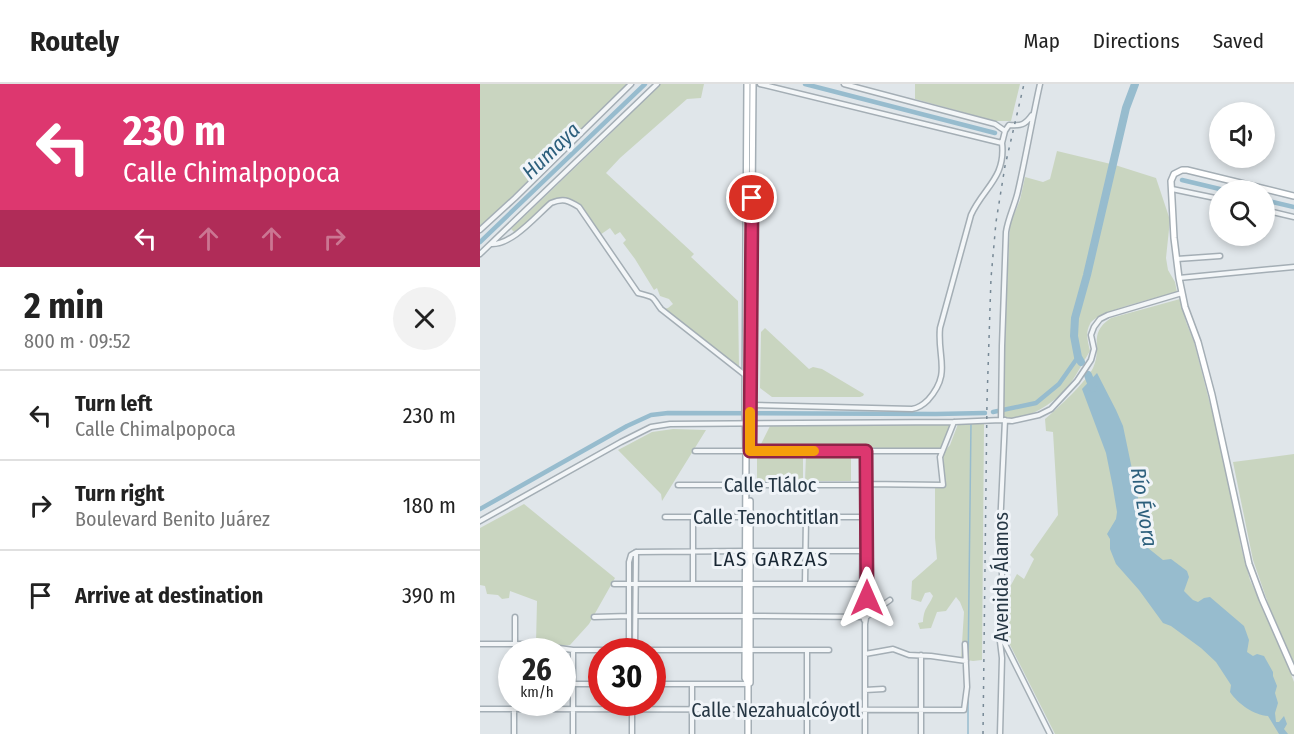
<!DOCTYPE html>
<meta charset="utf-8">
<style>
body{margin:0;font-family:"Fira Sans Condensed",sans-serif;background:#f2f2f2;color:#222;height:100vh;display:flex;flex-direction:column;font-size:22px;white-space:nowrap}
*{box-sizing:border-box;margin:0}
p{font-size:20px;color:#767676}
.icon{flex:none;width:33px;height:33px;fill:none;stroke:currentColor;stroke-width:2;stroke-linecap:round;stroke-linejoin:round}
.map{position:relative;flex:1;overflow:hidden}
.side{display:flex;flex-direction:column;background:#fff;width:480px}
.side>*{flex:none}
.banner{background:#dd376f;color:#fff;overflow:hidden}
.fabs{position:absolute;left:729px;top:18px;display:grid;gap:12px}
.fabs a{display:grid;place-items:center;width:66px;height:66px;border-radius:50%;background:#fff;box-shadow:0 3px 9px #0003;font-size:30px}
.speed{position:absolute;left:18px;top:554px;display:flex;gap:12px;font-size:30px;font-weight:700;text-align:center}
.speed>*{display:grid;place-content:center;width:78px;height:78px;border-radius:50%;background:#fff;box-shadow:0 3px 9px #0003;line-height:1}
.speed small{font-size:15px;font-weight:400}
.speed .limit{border:9px solid #d22;background:#fff;color:#111}
.pin{position:absolute;display:grid;place-items:center;width:51px;height:51px;color:#fff;margin:-26px;border:3px solid #fff;border-radius:50%;box-shadow:0 2px 6px #0007}
.me{position:absolute;width:66px;margin:-33px;rotate:0deg;stroke-linejoin:round;filter:drop-shadow(0 0 4px #0008)}
.turn{display:flex;align-items:center;gap:21px;height:126px;padding:0 24px;font-size:27px}
.turn .icon{width:78px;height:78px;stroke-width:2.5}
.turn b{display:block;font-size:42px;line-height:51px}
.lanes{display:flex;align-items:center;height:57px;padding:0 24px;background:#0003;justify-content:center;gap:30px;direction:ltr}
.lanes .off{opacity:.35}
.round{display:grid;place-items:center;flex:none;width:63px;height:63px;border-radius:32px;background:#f2f2f2}
.headline{display:flex;align-items:center;justify-content:space-between;height:102px;padding:0 24px}
h1{font-size:36px;font-weight:700;line-height:45px}
ul{padding:0;list-style:none}
li{display:flex;align-items:center;gap:18px;height:90px;padding:0 24px;border-top:2px solid #e0e0e0}
li div{flex:1}
li b{display:block;font-size:22px}
li em{font-style:normal}
header{display:flex;align-items:center;gap:36px;box-sizing:border-box;height:84px;padding:0 30px;background:#fff;border-bottom:2px solid #e0e0e0}
header strong{font-size:28px}
nav{display:flex;gap:33px;margin-inline-start:auto;font-size:21px}
main{display:flex;flex:1;min-height:0}
.map>svg:first-child{display:block}
.green{fill:#c9d5c0}
.water{fill:#97bcce}
.lines{fill:none;stroke-linecap:round;stroke-linejoin:round}
.stream{stroke:#97bcce;stroke-width:1.5}
.canal{stroke:#97bcce;stroke-width:4.5}
.river{stroke:#97bcce;stroke-width:8}
.street-casing{stroke:#a4aeb5;stroke-width:7}
.secondary-casing{stroke:#a4aeb5;stroke-width:8}
.street{stroke:#f3f6f8;stroke-width:4}
.secondary{stroke:#fff;stroke-width:5}
.rail{stroke:#778996;stroke-width:1.5;stroke-dasharray:3 6;stroke-linecap:butt}
.route-casing{stroke:#902448;stroke-width:15}
.route{stroke:#dd376f;stroke-width:10}
.slow{stroke:#f59e0b;stroke-width:10}
.labels{text-anchor:middle;stroke-width:6;stroke-linejoin:round;paint-order:stroke}
.street-label{font-size:20px;fill:#263744;stroke:#f0f4f8}
.water-label{font-size:21px;font-style:italic;fill:#2c5f7c;stroke:#f0f4f8}
.neighbourhood-label{font-size:21px;letter-spacing:1.5px;fill:#192734;stroke:#f0f4f8}
</style>
<header>
<strong>Routely</strong>
<nav><a>Map</a><a>Directions</a><a>Saved</a></nav>
</header>
<main>
<section class="side">
<div class="banner">
<div class="turn"><svg class="icon" aria-label="left" viewBox="0 0 24 24"><path d="M17 20v-9H6M10 6l-5 5 5 5"/></svg><div><b>230 m</b>Calle Chimalpopoca</div></div>
<div class="lanes"><svg class="icon" aria-label="left" viewBox="0 0 24 24"><path d="M17 20v-9H6M10 6l-5 5 5 5"/></svg><svg class="icon off" aria-label="ahead" viewBox="0 0 24 24"><path d="M12 20V5M6 11l6-6 6 6"/></svg><svg class="icon off" aria-label="ahead" viewBox="0 0 24 24"><path d="M12 20V5M6 11l6-6 6 6"/></svg><svg class="icon off" aria-label="right" viewBox="0 0 24 24"><path d="M7 20v-9h11M14 6l5 5-5 5"/></svg></div>
</div>
<div class="headline"><div><h1>2 min</h1><p>800 m · 09:52</p></div><a class="round"><svg class="icon" aria-label="close" viewBox="0 0 24 24"><path d="M6 6l12 12M18 6L6 18"/></svg></a></div>
<ul>
<li><svg class="icon" aria-label="left" viewBox="0 0 24 24"><path d="M17 20v-9H6M10 6l-5 5 5 5"/></svg><div><b>Turn left</b><p>Calle Chimalpopoca</p></div><em>230 m</em></li>
<li><svg class="icon" aria-label="right" viewBox="0 0 24 24"><path d="M7 20v-9h11M14 6l5 5-5 5"/></svg><div><b>Turn right</b><p>Boulevard Benito Juárez</p></div><em>180 m</em></li>
<li><svg class="icon" aria-label="arrive" viewBox="0 0 24 24"><path d="M6 21V4h12l-3 4 3 4H6"/></svg><div><b>Arrive at destination</b></div><em>390 m</em></li>
</ul>
</section>
<div class="map">
<svg width="814" height="650" viewBox="0 0 814 650">
<rect width="100%" height="100%" fill="#e0e6ea"/>
<path class="green" d="M0,0H151L36,112L0,145Z
M180,0H224L221,14L207,15L140,74L126,89L214,170L211,173L258,217L259,283L257,284L183,225L188,224L193,220L189,215L180,212L177,204L174,206L155,175L143,159L146,156L140,148L135,151L130,144L117,153L99,125L91,117L81,115L35,149L31,145L124,56Z
M435,0H540L531,37H515L435,15Z
M577,67L635,81L676,94L690,136L686,174L688,186L695,198L697,208C680,213 617,227 610,240C605,249 608,258 610,267C603,278 597,290 590,300C577,318 546,338 524,334V264L530,140L540,116L545,93L563,98L570,95Z
M700,215L706,238L714,258L744,374L761,463L770,496L799,559L814,598V650H575L526,553L525,512L537,490L544,495L554,475L550,471L578,431L573,348L566,347L565,335C577,325 607,297 613,284C623,262 607,250 631,234Z
M285,244L329,285L333,283L342,285L384,310L383,312L380,313H292L280,304L281,248Z
M494,338L504,340L502,576L493,577L481,575L484,528L480,518L476,513L466,527L457,528L451,544L440,545L438,539L443,538C444,523 448,524 453,512L450,508L445,509L441,518L431,515L432,497L457,475L455,454V402H464L463,369L470,361L478,340Z
M473,340L466,356L460,365L278,366L290,342Z
M193,345L226,346L182,417L181,410L138,366L172,348Z
M277,370H323V397H277Z
M814,370V580L789,522L773,476L753,378Z
M326,371H371V397H325Z
M44,420L135,494L109,540L90,561L75,563L56,559L57,517L30,507L29,514L22,515L18,511L7,510L5,502L0,501V444Z"/>
<path class="water" d="M617,289L636,326L643,342L662,433L663,443L662,454L668,464L683,476L691,475L707,487L709,493L704,507L713,516L718,518L724,514L730,513L764,542L769,556L767,568L773,572L777,570L784,572L793,588V592L797,602L795,609L798,619L795,629L796,638H799L804,632L807,640L804,645L808,650H799L788,632C774,631 758,620 750,608L751,601L736,578L721,564L691,542L683,539L659,506L636,480L630,465V455L627,450L636,435L637,428L633,404L626,369L602,305Z"/>
<g class="lines">
<path class="stream" d="M488,589L491,339
M488,650V609"/>
<path class="canal" d="M325,0L515,49
M702,96L744,106
M784,116L814,123
M0,158L165,0
M513,328L556,319L579,300L598,273
M0,425L147,342L171,331L188,329L456,330L505,329"/>
<path class="river" d="M601,278L598,273L594,252L595,234L607,191L646,24L655,0
M608,291L613,304"/>
<g class="street-casing">
<path id="street" d="M280,0L522,59L525,47L515,40L364,0
M525,47L529,41C541,42 545,41 552,31
M692,105L740,115
M784,126L814,133
M0,146L35,114L151,0
M11,160C32,161 55,133 71,119C83,114 88,116 99,123L158,209C177,214 171,212 181,225L265,291
M0,170L177,0
M697,175L740,172
M699,194L814,183
M270,321L432,325C439,324 443,321 448,316C472,289 457,274 460,244L491,131C503,104 526,94 522,59
M521,336L522,262L526,148C528,134 535,121 538,107C546,72 552,36 560,0
M215,367H462
M383,367L382,522L384,536
M387,400L463,401L460,373L474,338
M198,401H382
M185,433H387
M0,437L141,358L171,343L190,340L474,338L521,336L532,337L559,331L571,325L597,297L611,276L614,265L611,251L614,243L620,235L628,231L702,209
M270,467H382
M156,468L266,467
M134,500H388
M213,500V434
M325,500L326,433
M156,532H265
M270,532L386,533L410,516
M114,533L149,532
M521,552L570,650
M0,560H60L72,563L93,566H349
M93,566V650
M149,566V478L151,471L156,468
M155,566L156,468
M35,567V533
M385,570L413,565L429,571L451,572L486,577
M92,600H122
M172,600H268
M385,606L403,605
M152,618V650
M0,625L484,626L487,603L485,560
M34,650V618
M212,650V600
M327,650V566
M385,650V540L387,528L388,500L386,367
M441,650V571
M520,650L522,574L519,549V509L522,491L520,444L525,336"/>
</g>
<g class="secondary-casing">
<path id="secondary" d="M267,0L265,324L266,367L265,594L268,600V650
M814,112L707,86H702L694,90L691,97L694,154L699,194L705,223L718,258L732,311L769,480L782,515L814,588
M270,360L273,0
M268,600L270,599V417"/>
</g>
<use href="#street" class="street"/>
<use href="#secondary" class="secondary"/>
<path class="rail" d="M503,650L507,317L511,194L516,138L525,82L544,0"/>
</g>
<g class="lines">
<g class="route-casing">
<path id="route" d="M272,114L270,367H386L387,514"/>
</g>
<use href="#route" class="route"/>
<path class="slow" d="M270,328V367H334"/>
</g>
<g class="labels">
<g class="street-label">
<text x="290" y="408">Calle Tláloc</text>
<text x="286" y="440">Calle Tenochtitlan</text>
<text transform="translate(521 493) rotate(-90)" y="7">Avenida Álamos</text>
<text x="296" y="633">Calle Nezahualcóyotl</text>
</g>
<g class="water-label">
<text transform="translate(71 67) rotate(-44)" y="7">Humaya</text>
<text transform="translate(664 423) rotate(81)" y="7">Río Évora</text>
</g>
<g class="neighbourhood-label">
<text x="291" y="482">LAS GARZAS</text>
</g>
</g>
</svg>
<div class="fabs">
<a><svg class="icon" aria-label="sound" viewBox="0 0 24 24"><path d="M4 9h4l5-4v14l-5-4H4zM17 9q2 3 0 6"/></svg></a>
<a><svg class="icon" aria-label="search" viewBox="0 0 24 24"><circle cx="10" cy="10" r="6"/><path d="M15 15l6 6"/></svg></a>
</div>
<div class="speed"><div>26<small>km/h</small></div><div class="limit">30</div></div>
<div class="pin" style="left:272px;top:114px;background:#d93025"><svg class="icon" aria-label="arrive" viewBox="0 0 24 24"><path d="M6 21V4h12l-3 4 3 4H6"/></svg></div>
<svg class="me" style="left:387px;top:514px" viewBox="-20 -20 40 40"><path d="M0-17L14 15 0 8-14 15z" fill="#dd376f" stroke="#fff" stroke-width="4"/></svg>
</div>
</main>
